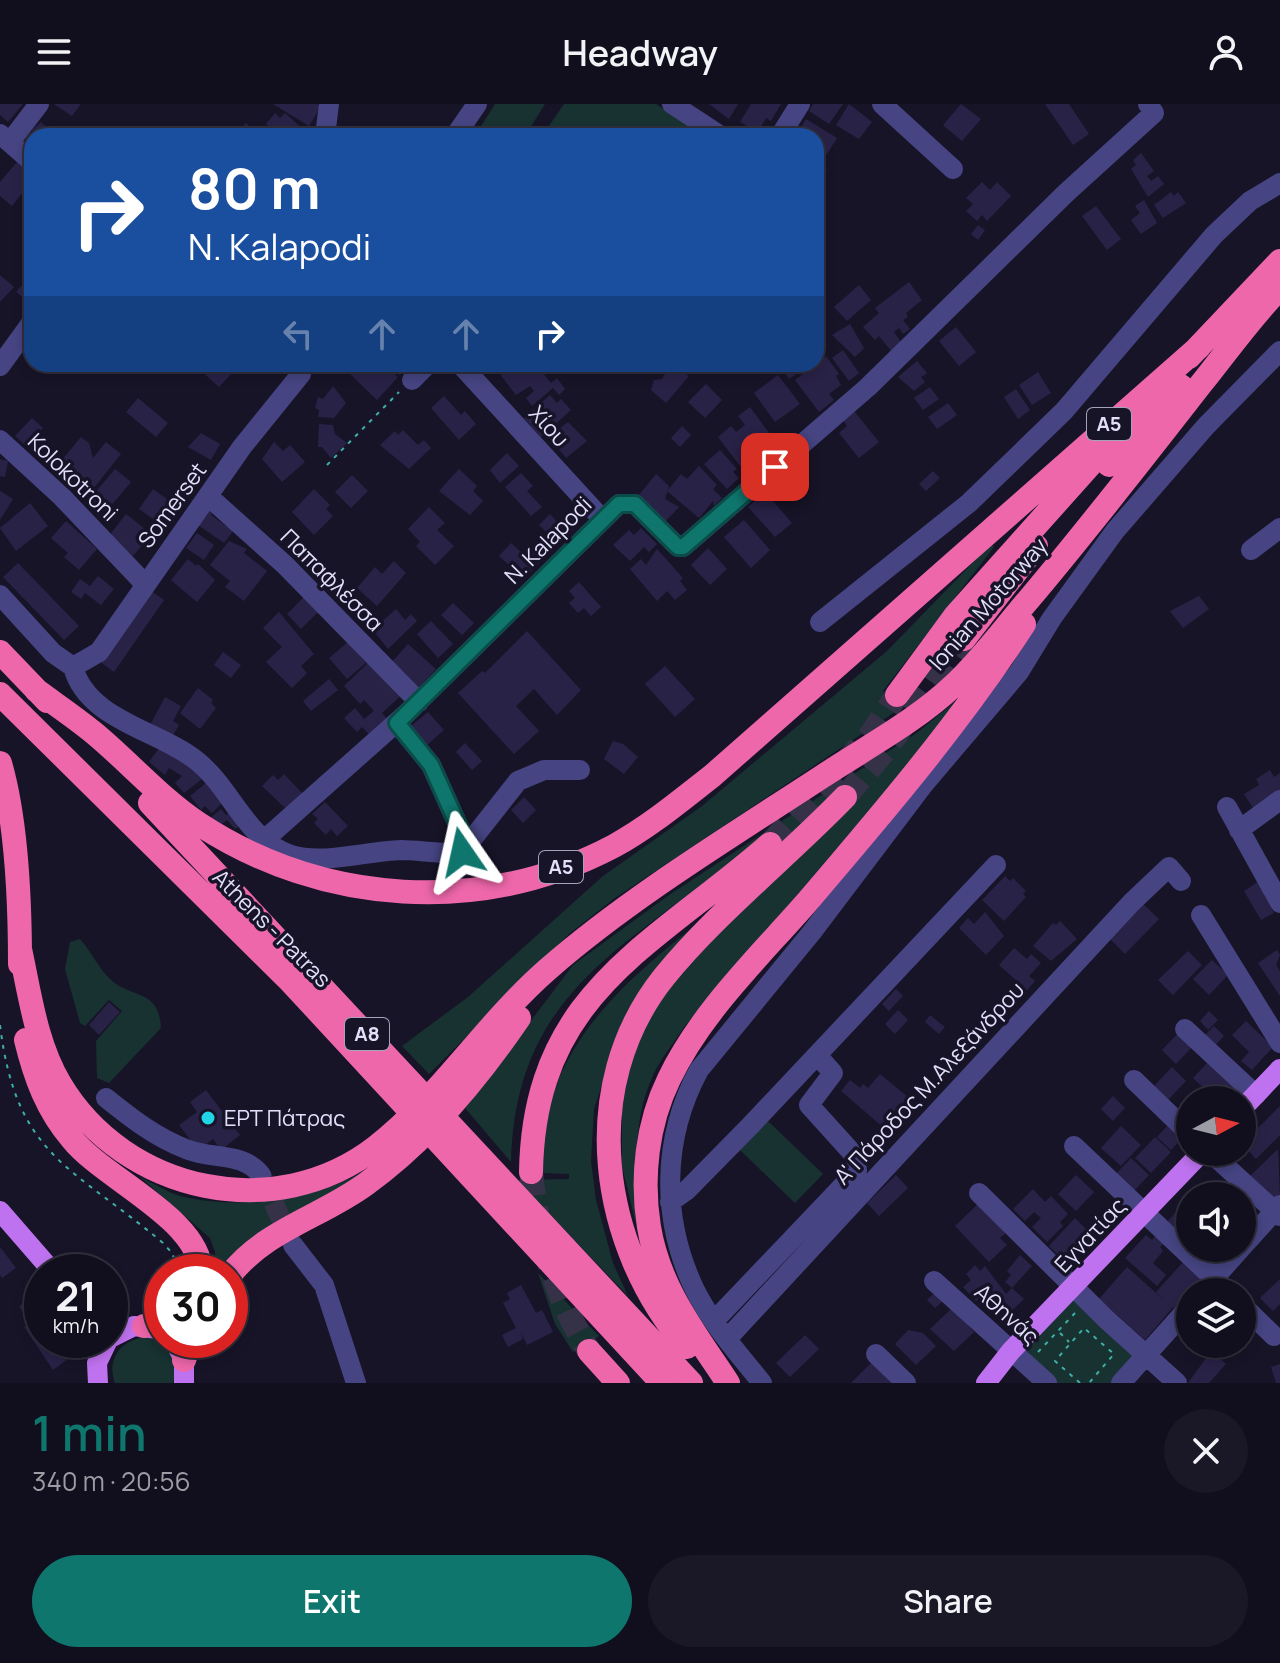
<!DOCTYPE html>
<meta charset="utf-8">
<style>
body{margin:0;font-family:Manrope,sans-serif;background:#1a1827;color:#f1f3f6;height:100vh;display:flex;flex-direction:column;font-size:30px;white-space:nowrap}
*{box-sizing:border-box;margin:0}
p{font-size:26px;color:#9c9ca4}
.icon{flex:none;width:44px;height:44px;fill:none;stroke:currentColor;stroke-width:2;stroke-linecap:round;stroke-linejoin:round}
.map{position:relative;height:1279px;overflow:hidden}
.drawer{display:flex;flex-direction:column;background:#110f1e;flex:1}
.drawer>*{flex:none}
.guide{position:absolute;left:24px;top:24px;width:800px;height:244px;border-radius:24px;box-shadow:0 4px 12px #0003,0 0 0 2px #302f3c;background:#1a4fa0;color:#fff;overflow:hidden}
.needle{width:52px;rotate:83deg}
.buttons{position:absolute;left:1176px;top:982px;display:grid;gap:16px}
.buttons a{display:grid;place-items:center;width:80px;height:80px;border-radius:50%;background:#110f1e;box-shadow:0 4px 12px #0003,0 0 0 2px #302f3c;font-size:40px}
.speed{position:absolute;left:24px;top:1150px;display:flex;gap:16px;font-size:40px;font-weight:700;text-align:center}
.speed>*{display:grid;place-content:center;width:104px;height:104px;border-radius:50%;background:#110f1e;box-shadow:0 4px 12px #0003,0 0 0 2px #302f3c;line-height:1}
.speed small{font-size:20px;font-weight:400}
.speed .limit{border:12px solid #d22;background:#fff;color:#111}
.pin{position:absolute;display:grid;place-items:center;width:68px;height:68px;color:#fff;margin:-34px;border-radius:16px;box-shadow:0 4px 12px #0006}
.me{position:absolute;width:88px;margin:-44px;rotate:349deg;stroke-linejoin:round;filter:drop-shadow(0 0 6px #0008)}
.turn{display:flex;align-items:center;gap:28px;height:168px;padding:0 32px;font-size:36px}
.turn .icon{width:104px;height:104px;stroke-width:2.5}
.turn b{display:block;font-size:56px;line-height:68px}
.lanes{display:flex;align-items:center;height:76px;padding:0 32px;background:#0003;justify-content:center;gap:40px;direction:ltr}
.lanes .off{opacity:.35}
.round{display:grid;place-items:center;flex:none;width:84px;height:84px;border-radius:42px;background:#1a1827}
.head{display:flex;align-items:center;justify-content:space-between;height:136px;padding:0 32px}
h1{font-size:48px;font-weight:600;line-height:60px;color:#0f766e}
.button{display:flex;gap:16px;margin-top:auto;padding:16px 32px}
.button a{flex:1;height:92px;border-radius:48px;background:#0f766e;color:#fff;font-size:32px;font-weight:600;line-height:92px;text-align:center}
.button a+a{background:#1a1827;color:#f1f3f6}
header{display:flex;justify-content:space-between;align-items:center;height:104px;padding:0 32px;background:#110f1e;font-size:36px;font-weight:600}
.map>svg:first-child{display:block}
.green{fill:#173231}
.building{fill:#292247}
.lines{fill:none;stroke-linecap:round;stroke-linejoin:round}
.minor-tunnel{stroke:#353248;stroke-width:20;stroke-dasharray:20 10;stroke-linecap:butt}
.highway-tunnel{stroke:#353248;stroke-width:24;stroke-dasharray:24 12;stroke-linecap:butt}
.path{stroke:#3fafa7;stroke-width:2;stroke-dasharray:4 6;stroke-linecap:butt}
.minor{stroke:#464482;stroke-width:20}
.major{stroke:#bf72ef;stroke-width:20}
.highway{stroke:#ee67aa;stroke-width:24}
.route-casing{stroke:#0a4d48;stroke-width:20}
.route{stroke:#0f766e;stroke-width:14}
.poi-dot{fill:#21d5e6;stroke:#171428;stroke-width:3}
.labels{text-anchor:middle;stroke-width:7;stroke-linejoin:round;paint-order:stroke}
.shield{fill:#171428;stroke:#a5a2bc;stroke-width:2}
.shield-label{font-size:20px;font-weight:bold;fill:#e2dffb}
.street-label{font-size:22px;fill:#e2dffb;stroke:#171428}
.poi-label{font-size:22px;fill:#e2dffb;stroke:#171428;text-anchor:start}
</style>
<header><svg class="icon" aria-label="menu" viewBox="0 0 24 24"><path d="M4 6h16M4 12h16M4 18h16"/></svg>Headway<svg class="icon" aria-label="person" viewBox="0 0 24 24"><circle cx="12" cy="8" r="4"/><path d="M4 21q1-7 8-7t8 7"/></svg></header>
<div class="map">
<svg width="1280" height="1279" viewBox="0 0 1280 1279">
<rect width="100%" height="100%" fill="#171428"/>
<path class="green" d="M495,0H545L525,32H487L478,27Z
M564,0H656L706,32H542Z
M991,440L994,443L883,587L901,604L615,794L569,830L429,970L402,942L468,893L603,772L702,702L887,547Z
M978,579L685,922C675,937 662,953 654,969C627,1026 638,1094 644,1154L622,1062V1006L631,954L658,895L782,747C758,757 732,766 709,778C686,791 665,808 644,824C559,887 514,948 511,1058L465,1004L573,861L669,791L918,628Z
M730,794L618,932L594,1005L591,1057L596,1096L613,1159L628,1192L517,1076L569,1075V1070L543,1069C536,938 639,866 730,794Z
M80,835C91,847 99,865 111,876C133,895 159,885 161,924L109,979L97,974L96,937L122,907L109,896L85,922L80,919L65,865L70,838Z
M768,1017L823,1070L795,1099L740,1046Z
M362,1068L363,1072L220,1168H215V1148L210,1134L140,1073C153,1079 167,1088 180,1092C235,1106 313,1097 362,1068Z
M538,1169L599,1232L573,1248L555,1220Z
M1074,1183L1145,1252L1121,1279H1047L1011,1247Z
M145,1233C169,1237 179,1256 173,1279H115C106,1255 121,1236 145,1233Z"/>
<path class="building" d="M0,0H23L8,18L0,11Z
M54,0H81L72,12Z
M273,0H317L321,2L309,22Z
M709,0H738L729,15Z
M751,0H781L771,17L766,14L758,28L740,18Z
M813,0H843L829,20L809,7Z
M849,0L872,18L859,35L836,21Z
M961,0L981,15L962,37L943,21Z
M1045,0H1069L1089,30L1073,41Z
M275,9L280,14L285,9L308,30L280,32L266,20Z
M806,15L837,34L825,53L816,48V32H796Z
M41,18L55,32H38L32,26Z
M246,19L259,32H234Z
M1141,49L1154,67L1147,72L1151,77L1158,72L1164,80L1148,93L1131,65L1136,61L1133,56Z
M17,58L32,69V76L12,102L0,92V78Z
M816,58L827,65L816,82Z
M982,78L990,86L997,78L1011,92L987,117L982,111L977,117L966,107L973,100L966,94Z
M1171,88L1174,92L1178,88L1186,99L1163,114L1154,101Z
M1144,96L1157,119L1141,130L1131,116L1140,109L1135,102Z
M1096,102L1121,135L1107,146L1082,112Z
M978,121L985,126L978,136L971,130Z
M32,169V200L16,188Z
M0,171L14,183L0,198Z
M909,178L922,196L906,209L908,213L903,216L910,225L903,230L899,224L894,228L901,238L892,248L879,232L875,236L863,223L879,209L875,204Z
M859,181L871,196L847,217L834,203Z
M850,220L864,244L855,253L832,231Z
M956,223L976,248L959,262L939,237Z
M843,246L859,269L849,277L832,254Z
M826,252L839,270L836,272L841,281L829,290L834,296L819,308L795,276Z
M917,257L927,269L921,273L925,278L914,287L898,273Z
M204,260H229L235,266L219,283L199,265Z
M357,260L373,263L384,260L398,273L377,296L349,269Z
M387,260H410L399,271Z
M492,260H507L499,267L508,260H536L551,279L557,274L565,285L559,291L553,284L532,302L526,294L534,287L530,282L516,291Z
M671,260L689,272L666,299L651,286L654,276L662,275Z
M779,260H802L805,264L789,275Z
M1038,268L1051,289L1032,301L1019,281Z
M778,271L800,300L775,318L754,289Z
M706,280L722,296L705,314L688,298Z
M333,282L346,299L334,314L318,313L319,306L315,304L318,293L323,295Z
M930,283L939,295L923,306L914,294Z
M1016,285L1030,306L1018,315L1004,293Z
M550,291L557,299L561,295L571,306L541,333L524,314Z
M444,292L461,311L465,307L476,320L459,336L431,304Z
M138,294L168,319L156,333L126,308Z
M948,299L957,311L937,325L928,313Z
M750,303L772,333L760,343L768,354L747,371L718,333L731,322L736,328L745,321L738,312Z
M854,307L879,338L859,354L839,329L847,322L843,316Z
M32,314L43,324L26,342L15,332Z
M568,318L587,337L566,354L549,333Z
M319,320L333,321L335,330L347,339L331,354L322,343H318Z
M682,322L691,331L680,343L671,334Z
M403,326L418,341L424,336L431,344L409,365L380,341L395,327L398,331Z
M201,329L220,340L211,356L188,343Z
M81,333L89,339L93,354L106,338L121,350L93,385L78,372L74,377L56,363Z
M274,338L283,347L290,341L305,358L282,378L262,355Z
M720,346L737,365L733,368L739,374L727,385L704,360Z
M507,349L519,362L500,379L490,366Z
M0,355L8,357L5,373L0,372Z
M699,362L717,381L713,385L722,394L714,402L713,397L699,414L667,387L681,370L687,375Z
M115,365L131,378L104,410L88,397Z
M459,365L477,382L473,387L483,397L470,411L439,387Z
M933,367L940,374L926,387L919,380Z
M521,369L533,382L527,387L542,403L531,412L505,383Z
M656,370L669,382L665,395L679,403L665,418L639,391Z
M352,371L368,387L351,404L335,388Z
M153,385L174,400L160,420L139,405Z
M314,385L330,401L326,405L333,412L314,431L292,408Z
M0,387L13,395L0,416Z
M765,388L792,419L775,433L748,403Z
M30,399L48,422L16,447L0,424Z
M429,403L445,419L437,426L454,442L435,461L416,442L420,438L408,425Z
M211,404L214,406L211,411L226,422L230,417L237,422L224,439L198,421Z
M570,409L580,419L558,440L539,421L550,410L559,420Z
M126,410L151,430L133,452L109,432Z
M744,416L770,446L751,464L724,433Z
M66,417L97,445L79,466L64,453L68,449L51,434Z
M641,424L657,440L649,448L644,443L630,457L613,441L629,426L634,431Z
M197,429L214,441L204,456L186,444Z
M229,437L247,445L244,449L267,467L244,497L225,483L230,477L210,461Z
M511,439L522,449L528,443L542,456L524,475L499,452Z
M708,444L727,465L710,481L691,461Z
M657,445L683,474L680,477L687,486L675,496L667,487L657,497L630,465L641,455L646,461Z
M188,455L196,462L198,460L215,476L197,498L171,476Z
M394,457L406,469L377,502L357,484L375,463L382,470Z
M18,459L79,522L64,536L3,473Z
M98,472L114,485L101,501L85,489L81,495L71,488L80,475L90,482Z
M579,478L601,503L591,512L584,504L578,509L569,499L575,494L569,487Z
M150,486L164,496L114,568L99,557Z
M307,490L321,505L301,525L287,510Z
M1199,492L1209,505L1183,524L1170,507Z
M453,499L474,519L462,531L441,511Z
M396,505L405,516L411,510L417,517L388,545L373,526Z
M279,508L314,550L301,562L307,569L292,584L266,558L282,543L263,524Z
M431,517L453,540L438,554L417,530Z
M527,527L581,586L557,611L534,585L516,602L539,627L514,650L458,589L482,567L485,569Z
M348,538L366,559L347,575L329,554Z
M408,540L436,565L418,584L391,559Z
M223,548L241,561L231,574L214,561Z
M368,559L404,589L382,609L388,616L371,632L362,623L357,628L344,614L355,604L364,615L374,607L364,596L360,600L344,582Z
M665,562L695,595L675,613L645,580Z
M329,575L338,586L311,607L303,597Z
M198,584L213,596L211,599L216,604L200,625L180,609Z
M165,593L181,602L173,617L179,621L173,631L149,623Z
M428,608L444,626L427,641L411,622Z
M613,637L623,640L638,653L624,670L604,655Z
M465,639L482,657L472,666L456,648Z
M159,644L189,658L202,675L184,689L175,679L182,672L169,664L165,671L149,658Z
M1270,666L1274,673L1280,669V687L1253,704L1244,690L1259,681L1256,675Z
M284,670L303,690L286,705L262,682L273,671L278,676Z
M206,679L224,697L212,709L205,702L201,706L190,692Z
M524,693L536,706L523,719L511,706Z
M325,698L348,722L337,732L331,725L326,731L314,719L318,715L312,710Z
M221,705L226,711L230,708L241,721L235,725L227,716L218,723L210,714Z
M1005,772L1010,777L1013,774L1026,787L1023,790L1026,793L1004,817L982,796Z
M1261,776L1269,788L1264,791L1274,809L1261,816L1244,787Z
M1142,799L1159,815L1125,850L1109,834Z
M985,808L1004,832L986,851L959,824L968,814L974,820Z
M1060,817L1077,835L1051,857L1033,842L1053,819L1056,821Z
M1014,844L1027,855L1031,850L1041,859L1029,872L1035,877L1027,886L999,861Z
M1277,846L1280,851L1276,861L1280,867V892L1258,859Z
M1188,847L1202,861L1173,891L1158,876Z
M1212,856L1228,871L1209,891L1193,875Z
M896,885L903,892L889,907L882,900Z
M109,898L120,908L99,931L89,921Z
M898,906L908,916L895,930L885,920Z
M1209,907L1218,916L1208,926L1200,917Z
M930,911L945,923L939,930L925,918Z
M1246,917L1273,943L1252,966L1241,957L1249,948L1232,931Z
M1214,922L1224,932L1213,944L1202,934Z
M1180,927L1194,941L1176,960L1162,946Z
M1210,956L1238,981L1224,996H1216L1193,974Z
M1172,963L1186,977L1167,997L1153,983Z
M880,970L909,994L884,1024L841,987L850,976L860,984L863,980L868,984Z
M206,986L240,1031L221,1046L213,1035L198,1046L179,1021L197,1008L190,998Z
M1113,992L1125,1004L1113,1017L1101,1005Z
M1280,1002V1031L1256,1055L1242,1040Z
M1170,1019L1184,1032L1171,1046L1157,1033Z
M1121,1022L1141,1041L1121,1062L1101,1044Z
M1155,1033L1171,1048L1151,1069L1135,1054Z
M1278,1045L1280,1095L1275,1100L1249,1073Z
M1131,1054L1149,1071L1131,1090L1113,1073Z
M896,1071L908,1084L879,1112L867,1099Z
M1076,1071L1094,1088L1076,1107L1058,1090Z
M1227,1081L1239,1092H1217Z
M1033,1085L1045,1098L1051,1092L1068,1110L1060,1118L1063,1122L1047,1138L1032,1123L1041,1114L1034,1108L1025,1117L1013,1105Z
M1186,1097L1190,1100V1144L1164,1121Z
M978,1100L1006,1129L1000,1134L1007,1141L989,1158L955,1122Z
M1075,1114L1092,1131L1065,1158L1049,1142Z
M1159,1128L1167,1136L1160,1143L1163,1147L1153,1159L1166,1171L1157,1182L1125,1154L1146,1131L1152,1136Z
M0,1143L16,1164L2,1174L0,1171Z
M1190,1144H1229L1214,1166Z
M1020,1151L1032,1162L1012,1184L1005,1178L1011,1171L1007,1167Z
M1185,1156L1208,1177L1198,1188H1190V1197L1179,1209L1173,1203L1145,1236L1099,1195L1127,1163L1164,1196L1156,1188Z
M975,1161L980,1167L985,1162L1006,1190L1012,1184L1024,1195L1005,1213L993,1200L989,1205L979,1194L976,1197L963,1183L971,1176L966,1170Z
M1280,1175V1200L1273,1207L1260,1194Z
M521,1181L536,1209L542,1206L553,1228L527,1241L521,1228L523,1235L508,1243L502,1231L516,1224L503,1199L510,1195L507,1189Z
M936,1187L944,1196L935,1204L927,1196Z
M38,1190L42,1197V1236H66L75,1250L53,1266L24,1223L30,1219L19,1202Z
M952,1204L974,1228L954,1247L930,1225Z
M908,1226L923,1229L936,1242L916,1261L895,1240Z
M805,1231L819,1245L790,1273L776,1259Z
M1192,1240H1213L1204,1250Z
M1211,1247L1226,1260L1209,1279H1188Z
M875,1255L900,1279H851Z
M1280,1260V1279H1276L1271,1263Z"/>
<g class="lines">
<path class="minor-tunnel" d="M261,1071L291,1137"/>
<path class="highway-tunnel" d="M845,693L886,645L964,535
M770,740L870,632L897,591
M531,1068C538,1133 555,1192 589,1247"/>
<path class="path" d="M327,361L399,288
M0,921C16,1053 72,1062 163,1139L173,1150L176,1168
M157,1195L162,1191
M1060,1229L1069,1238
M1038,1248L1075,1209
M1080,1279L1055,1257L1084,1224L1114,1250L1089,1279"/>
<path class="minor" d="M672,0L721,32
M882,0L953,65
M0,30L32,58
M325,32L329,0
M455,32L477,0
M780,32L800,0
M10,38L39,0
M460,260L603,416
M0,262L32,218
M412,276L428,260
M0,336L62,393L145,480
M208,392L285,461L419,598
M1251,446L1280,424
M0,491L53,549L73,563C88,617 159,626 197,657C232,685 246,736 291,751C323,761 367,747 401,746C421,746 442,751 462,748L518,677L544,666H580
M820,518L969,399L1064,307L1214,131L1250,97L1280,79
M73,563L99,548L242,343L301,270L302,260
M397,619L431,661L468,743
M1227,703L1280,799
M1239,726L1280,696
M263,737L406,610L619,400H635L678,443H683L868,283L1066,89L1154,9L1148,0
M1201,811L1280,939
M1185,925L1256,991
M1134,976L1190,1030
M106,994C131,1014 155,1033 186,1045C212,1056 242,1047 261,1071
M1074,1042L1228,1188
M1210,1048L1280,1112
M979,1089L1106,1215L1177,1279
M670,1098L687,1086L750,1022L996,761
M293,1141L324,1181L356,1279
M1242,1143L1280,1101
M934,1177L1047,1279
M1202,1188L1241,1144
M1242,1201L1274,1232
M714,1217L857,1067L856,1053L809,1001L833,969L818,952
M727,1235L1132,798L1169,763L1181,777
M876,1250L906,1279
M762,1279C738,1249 711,1219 694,1184C661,1114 662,1034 699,966L812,828L924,680L1019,568L1052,514L1115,427L1206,322L1280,247
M1121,1279L1190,1202"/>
<path class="major" d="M1242,1005L1280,965
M0,1107L53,1168
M110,1234L134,1222L158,1225
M174,1236L184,1256V1279
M98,1279L97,1259L108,1236
M986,1279L1011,1247L1202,1048"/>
<path class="highway" d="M1189,253L1280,157
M1109,361L1181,282
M964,535L1036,442
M0,548L47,597
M36,586C55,600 76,614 94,629C130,659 160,694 199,720C323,801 481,812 614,742C649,723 680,697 712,672L1199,243
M0,590L291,878L662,1279
M897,591L955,512L1115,333
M0,659C17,718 20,798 20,860
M150,699L691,1279
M20,845C30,891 36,940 60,980C125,1089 275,1121 376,1043C441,992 486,919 548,865C629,794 733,731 823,672C867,643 916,617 954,581C982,555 1005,523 1030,494C1089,424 1145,352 1201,280C1227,248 1251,213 1280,184
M26,936C35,973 47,1006 72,1035C104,1075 200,1115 201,1168
M531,1068C534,889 651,844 770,740
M230,1171C265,1126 321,1113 366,1080C426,1037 478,974 519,914
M144,1222L162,1219
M687,1243C600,1143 576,983 664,873C714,811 788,752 845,693
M589,1247L618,1279
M184,1256L191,1236
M728,1279C695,1229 659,1184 649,1123C641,1074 647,1020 669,975C701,908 759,853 807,798C883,709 960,619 1024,520"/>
</g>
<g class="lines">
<g class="route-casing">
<path id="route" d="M462,748L468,743L431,661L397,619L619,400H635L678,443H683L775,363"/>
</g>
<use href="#route" class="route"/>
</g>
<circle class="poi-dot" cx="208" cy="1014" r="8"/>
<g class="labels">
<g class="shield">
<rect x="1087" y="304" width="44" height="32" rx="6"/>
<rect x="539" y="747" width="44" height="32" rx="6"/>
<rect x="345" y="914" width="44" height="32" rx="6"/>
</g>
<g class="shield-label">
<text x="1109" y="327">Α5</text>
<text x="561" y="770">Α5</text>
<text x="367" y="937">Α8</text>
</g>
<g class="street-label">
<text transform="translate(549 322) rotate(48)" y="8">Χίου</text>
<text transform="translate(73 373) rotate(44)" y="8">Kolokotroni</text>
<text transform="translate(172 401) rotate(-54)" y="8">Somerset</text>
<text transform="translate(548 436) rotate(-45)" y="8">N. Kalapodi</text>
<text transform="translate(332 476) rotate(45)" y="8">Παπαφλέσσα</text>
<text transform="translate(988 500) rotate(-49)" y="8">Ionian Motorway</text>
<text transform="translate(272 824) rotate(45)" y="8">Athens - Patras</text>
<text transform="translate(929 979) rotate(-47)" y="8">Α' Πάροδος Μ.Αλεξάνδρου</text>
<text transform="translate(1090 1131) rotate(-47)" y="8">Εγνατίας</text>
<text transform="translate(1007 1210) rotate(42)" y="8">Αθηνάς</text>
</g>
<g class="poi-label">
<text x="224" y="1022">ΕΡΤ Πάτρας</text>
</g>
</g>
</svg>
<div class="buttons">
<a><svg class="needle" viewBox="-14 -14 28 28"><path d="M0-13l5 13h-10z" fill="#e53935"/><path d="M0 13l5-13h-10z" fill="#9c9ca4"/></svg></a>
<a><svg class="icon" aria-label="sound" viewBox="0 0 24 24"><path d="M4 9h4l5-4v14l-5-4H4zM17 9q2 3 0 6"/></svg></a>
<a><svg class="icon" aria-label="layers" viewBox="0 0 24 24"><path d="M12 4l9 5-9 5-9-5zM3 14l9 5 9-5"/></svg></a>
</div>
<div class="speed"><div>21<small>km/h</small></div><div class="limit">30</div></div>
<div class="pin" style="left:775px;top:363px;background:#d93025"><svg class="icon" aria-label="arrive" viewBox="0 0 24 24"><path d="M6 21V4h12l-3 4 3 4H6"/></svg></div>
<svg class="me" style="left:462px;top:748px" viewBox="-20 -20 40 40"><path d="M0-17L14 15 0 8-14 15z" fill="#0f766e" stroke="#fff" stroke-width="4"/></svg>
<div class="guide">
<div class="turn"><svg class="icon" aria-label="right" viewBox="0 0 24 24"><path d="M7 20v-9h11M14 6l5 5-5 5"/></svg><div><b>80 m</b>N. Kalapodi</div></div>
<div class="lanes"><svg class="icon off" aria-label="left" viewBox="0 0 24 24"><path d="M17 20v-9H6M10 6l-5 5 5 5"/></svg><svg class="icon off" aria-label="ahead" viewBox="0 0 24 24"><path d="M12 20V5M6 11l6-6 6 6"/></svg><svg class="icon off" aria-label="ahead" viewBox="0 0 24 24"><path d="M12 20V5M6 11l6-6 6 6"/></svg><svg class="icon" aria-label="right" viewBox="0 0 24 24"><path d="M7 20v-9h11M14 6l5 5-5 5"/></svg></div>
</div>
</div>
<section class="drawer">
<div class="head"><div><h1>1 min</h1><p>340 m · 20:56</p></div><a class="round"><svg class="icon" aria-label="close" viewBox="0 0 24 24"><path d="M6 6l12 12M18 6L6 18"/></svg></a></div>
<div class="button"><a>Exit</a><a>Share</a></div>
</section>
